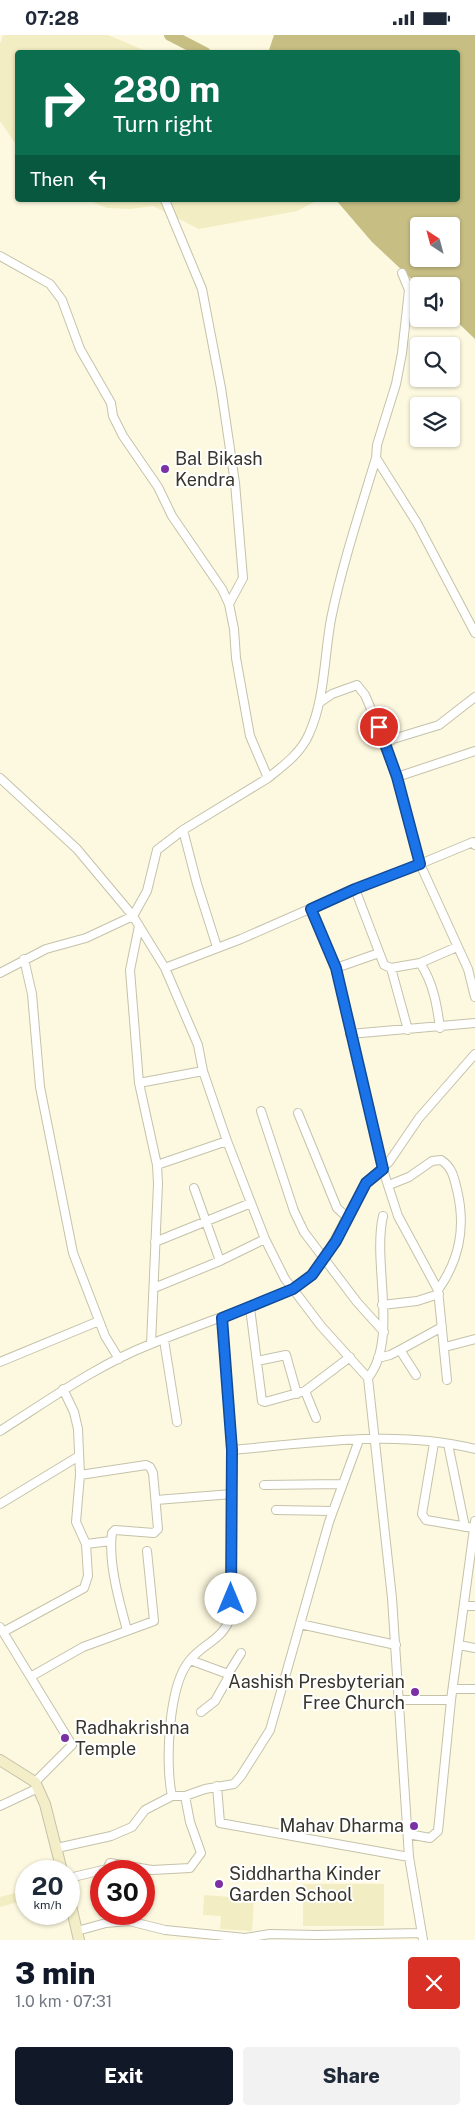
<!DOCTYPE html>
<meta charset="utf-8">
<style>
body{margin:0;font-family:"Public Sans",sans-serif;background:#f2f2f3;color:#1f2937;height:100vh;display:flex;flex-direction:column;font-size:19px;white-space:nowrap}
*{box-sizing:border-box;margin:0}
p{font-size:16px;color:#747a83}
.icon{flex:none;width:28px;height:28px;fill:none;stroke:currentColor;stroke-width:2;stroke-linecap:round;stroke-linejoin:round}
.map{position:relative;height:1905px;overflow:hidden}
.panel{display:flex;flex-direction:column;background:#fff;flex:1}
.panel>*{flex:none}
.banner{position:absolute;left:15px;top:15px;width:445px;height:152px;border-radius:5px;box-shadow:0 1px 4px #0004;background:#0b6e4f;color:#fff;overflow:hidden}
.needle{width:32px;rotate:324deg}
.fabs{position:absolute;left:410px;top:182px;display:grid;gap:10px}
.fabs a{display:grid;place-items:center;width:50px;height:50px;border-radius:5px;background:#fff;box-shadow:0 1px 4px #0004;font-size:25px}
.speed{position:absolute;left:15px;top:1825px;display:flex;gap:10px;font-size:25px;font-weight:700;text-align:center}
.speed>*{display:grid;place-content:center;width:65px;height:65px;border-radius:50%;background:#fff;box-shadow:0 1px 4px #0004;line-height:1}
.speed small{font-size:12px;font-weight:400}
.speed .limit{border:8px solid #d22;background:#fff;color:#111}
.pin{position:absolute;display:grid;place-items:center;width:42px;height:42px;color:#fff;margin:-21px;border:2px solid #fff;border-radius:50%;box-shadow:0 1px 5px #0007}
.me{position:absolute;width:55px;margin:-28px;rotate:0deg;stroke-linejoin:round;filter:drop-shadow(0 0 4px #0008)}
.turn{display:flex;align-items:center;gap:18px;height:105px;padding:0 15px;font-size:22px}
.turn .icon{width:65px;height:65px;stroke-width:2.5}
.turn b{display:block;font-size:35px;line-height:42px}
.then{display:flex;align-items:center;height:48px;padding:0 15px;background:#0003;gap:10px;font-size:19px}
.round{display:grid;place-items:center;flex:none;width:52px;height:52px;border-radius:5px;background:#f2f2f3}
.head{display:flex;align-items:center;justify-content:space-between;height:85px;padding:0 15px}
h1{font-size:30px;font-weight:800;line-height:38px;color:#111827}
.primary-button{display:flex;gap:10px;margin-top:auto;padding:10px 15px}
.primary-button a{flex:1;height:58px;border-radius:5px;background:#111827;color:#fff;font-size:20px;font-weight:800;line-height:58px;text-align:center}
.primary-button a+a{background:#f2f2f3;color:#1f2937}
.status{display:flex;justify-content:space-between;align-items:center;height:35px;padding:0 25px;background:#fff;direction:ltr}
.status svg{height:14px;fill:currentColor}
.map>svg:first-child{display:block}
.green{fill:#f2edc2}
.water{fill:#c7be84;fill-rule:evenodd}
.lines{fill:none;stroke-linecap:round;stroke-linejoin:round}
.river{stroke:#c7be84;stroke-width:12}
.street-casing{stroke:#c5c2aa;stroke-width:10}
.secondary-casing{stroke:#c5c2aa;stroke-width:12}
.street{stroke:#fff;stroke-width:8}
.secondary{stroke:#f3eec7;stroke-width:10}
.route-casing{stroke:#114b97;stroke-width:12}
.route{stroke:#1a73e8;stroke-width:9}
.poi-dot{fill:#7b31a3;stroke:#fff;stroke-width:2}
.labels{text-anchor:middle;stroke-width:4;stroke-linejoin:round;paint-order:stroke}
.poi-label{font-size:18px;fill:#37352c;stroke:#fff;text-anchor:start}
</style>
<div class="status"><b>07:28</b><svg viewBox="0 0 49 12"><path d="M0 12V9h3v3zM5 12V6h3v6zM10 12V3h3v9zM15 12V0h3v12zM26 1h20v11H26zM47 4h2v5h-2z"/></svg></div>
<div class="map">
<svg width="475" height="1905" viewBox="0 0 475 1905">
<rect width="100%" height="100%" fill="#fdf9e0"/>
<path class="green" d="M3,0H108L148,17L18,18L17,111L0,86V9Z
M88,165H318L297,176L199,194L153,171L130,174L107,173Z
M303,1849H384V1891H303Z
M26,1855V1865L0,1872V1862Z
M231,1859L254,1860L252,1896L220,1894L221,1881L203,1880L204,1860L230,1862Z"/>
<path class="water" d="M274,0H475V304L451,281V251H419L372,207L336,165H458V18H268ZM419,191H451V224H419Z"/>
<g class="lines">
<path class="river" d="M170,0L205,18"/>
<g class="street-casing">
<path id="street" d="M0,221L50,249L62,265L80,314L111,368L113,381L123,401L158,452L172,481L222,554L229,569
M402,238L409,255L402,318L396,349L377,410L376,423L417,488L475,598
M319,668L332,659L357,650L365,660L386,709
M397,742L475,716
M0,743L77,814L133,881L165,933L198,1010L203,1036L227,1106L265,1204L285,1244L293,1254L312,1240L325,1223L366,1147L389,1127L419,1083L475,1019
M268,743C283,731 301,718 309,699C325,664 324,622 331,584C342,530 360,476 376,423
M183,795L197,849L217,912
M475,810L473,807L420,829L468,934L475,962
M355,854L384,930L391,933L420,928C433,947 437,970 440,993
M311,874L336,933L383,1135L398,1181L438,1255L447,1345
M139,891L130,935L139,1048L157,1130L158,1149L151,1309
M24,924L32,959L40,1052L73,1218L105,1301L119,1324
M420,928L457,912
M165,933L241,904L355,854L420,829L397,742L385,713L386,709L393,704L439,690L475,662
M336,933L379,918
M391,933L408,995
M0,938L46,914L86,903L133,881L147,856L157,815L183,795L268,743L250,701L236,623L234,594L229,569L243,543L235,448L221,353L202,254L165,165
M350,999L475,988
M139,1048L203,1036
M261,1076L294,1176L304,1197L357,1267L384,1297
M298,1078L337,1173L348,1183
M157,1130L227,1106
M389,1150L409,1142L432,1126L441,1125C452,1132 454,1142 457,1155C466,1192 460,1224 438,1255
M194,1153L220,1226
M155,1207L251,1168
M154,1253L220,1226L265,1204
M382,1270L417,1266L439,1259
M250,1273L262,1366L265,1367L305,1356L350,1322
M164,1305L177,1387
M445,1312L475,1304
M400,1315L442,1292
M378,1323L390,1320L400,1315L416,1340
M257,1326L286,1320L297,1359
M0,1327L99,1286
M368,1343C399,1304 372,1229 383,1181
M305,1356L316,1383
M0,1396C49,1365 97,1330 151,1309C198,1290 246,1274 293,1254L321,1291L368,1343L392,1563L409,1822L423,1905
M434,1408L422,1479L426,1485L473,1493
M448,1409L465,1492
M232,1415C311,1408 397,1394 475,1414
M80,1440L146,1430L150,1432L153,1438L158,1494L154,1498L115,1495L112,1498C108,1527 119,1566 127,1595
M264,1450L341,1449
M156,1465L232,1459
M0,1469L79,1421
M276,1475L332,1476
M86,1509L111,1506
M465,1571H475
M300,1589L396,1610
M0,1592L72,1710L35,1747
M3,1597L84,1553L88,1541L86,1509L76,1487L80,1440L78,1394L74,1377L63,1354
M459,1610L475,1613
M190,1625L228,1639V1643L215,1666L201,1677
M228,1639L241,1618
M32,1641L83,1612L154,1586L147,1516
M454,1654H475
M398,1665H451L475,1486
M217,1751L220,1788L409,1822
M172,1761C165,1730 168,1650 190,1625C205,1607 222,1606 231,1581L232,1415L222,1283
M0,1771L36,1754
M408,1799L430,1803L438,1796L451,1665
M57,1813L111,1801L132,1792L145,1775L172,1761H185L205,1754L234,1749L241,1741L270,1695L329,1487L359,1405
M69,1843L107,1834L110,1828L152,1835L190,1833L201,1818L190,1787L185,1761
M77,1896L106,1888L129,1886L165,1895L245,1903L270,1899L317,1900L422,1898"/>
</g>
<g class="secondary-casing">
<path id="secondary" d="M0,1725L35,1747L45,1769L62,1836
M69,1862L79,1905"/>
</g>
<use href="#street" class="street"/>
<use href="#secondary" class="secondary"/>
</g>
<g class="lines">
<g class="route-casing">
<path id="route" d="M231,1564L232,1415L222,1283L293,1254L312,1240L336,1206L366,1148L383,1134L336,933L311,874L355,854L420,829L397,742L379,692"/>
</g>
<use href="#route" class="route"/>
</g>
<g class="poi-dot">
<circle cx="165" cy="434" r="5"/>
<circle cx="415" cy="1657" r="5"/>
<circle cx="65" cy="1703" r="5"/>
<circle cx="414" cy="1791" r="5"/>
<circle cx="219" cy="1849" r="5"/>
</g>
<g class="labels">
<g class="poi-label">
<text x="175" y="430">Bal Bikash<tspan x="175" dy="21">Kendra</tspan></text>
<text x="405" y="1653" text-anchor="end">Aashish Presbyterian<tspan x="405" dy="21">Free Church</tspan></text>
<text x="75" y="1699">Radhakrishna<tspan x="75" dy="21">Temple</tspan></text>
<text x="404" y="1797" text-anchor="end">Mahav Dharma</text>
<text x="229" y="1845">Siddhartha Kinder<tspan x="229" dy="21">Garden School</tspan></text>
</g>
</g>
</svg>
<div class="fabs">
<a><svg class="needle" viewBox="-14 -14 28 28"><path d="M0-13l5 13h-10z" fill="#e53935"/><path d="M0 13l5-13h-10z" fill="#747a83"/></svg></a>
<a><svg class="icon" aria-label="sound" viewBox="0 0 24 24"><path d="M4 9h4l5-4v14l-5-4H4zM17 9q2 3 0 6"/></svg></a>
<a><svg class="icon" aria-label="search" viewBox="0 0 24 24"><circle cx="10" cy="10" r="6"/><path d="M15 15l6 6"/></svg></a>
<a><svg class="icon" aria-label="layers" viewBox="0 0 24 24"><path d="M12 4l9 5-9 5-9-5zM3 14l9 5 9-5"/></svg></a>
</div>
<div class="speed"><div>20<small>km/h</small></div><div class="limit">30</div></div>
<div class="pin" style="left:379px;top:692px;background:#d93025"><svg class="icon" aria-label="arrive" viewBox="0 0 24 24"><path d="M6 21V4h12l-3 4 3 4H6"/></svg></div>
<svg class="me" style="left:231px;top:1564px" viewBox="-20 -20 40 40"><circle r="19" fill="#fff"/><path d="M0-13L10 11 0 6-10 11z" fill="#1a73e8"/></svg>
<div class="banner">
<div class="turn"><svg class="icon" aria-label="right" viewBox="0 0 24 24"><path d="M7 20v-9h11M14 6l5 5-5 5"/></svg><div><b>280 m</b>Turn right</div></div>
<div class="then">Then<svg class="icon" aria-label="left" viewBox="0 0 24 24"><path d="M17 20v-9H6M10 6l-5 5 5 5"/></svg></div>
</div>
</div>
<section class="panel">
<div class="head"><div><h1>3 min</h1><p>1.0 km · 07:31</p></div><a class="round" style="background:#d93025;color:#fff"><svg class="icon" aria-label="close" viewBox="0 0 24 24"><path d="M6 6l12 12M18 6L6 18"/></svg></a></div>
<div class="primary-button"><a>Exit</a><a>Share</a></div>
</section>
